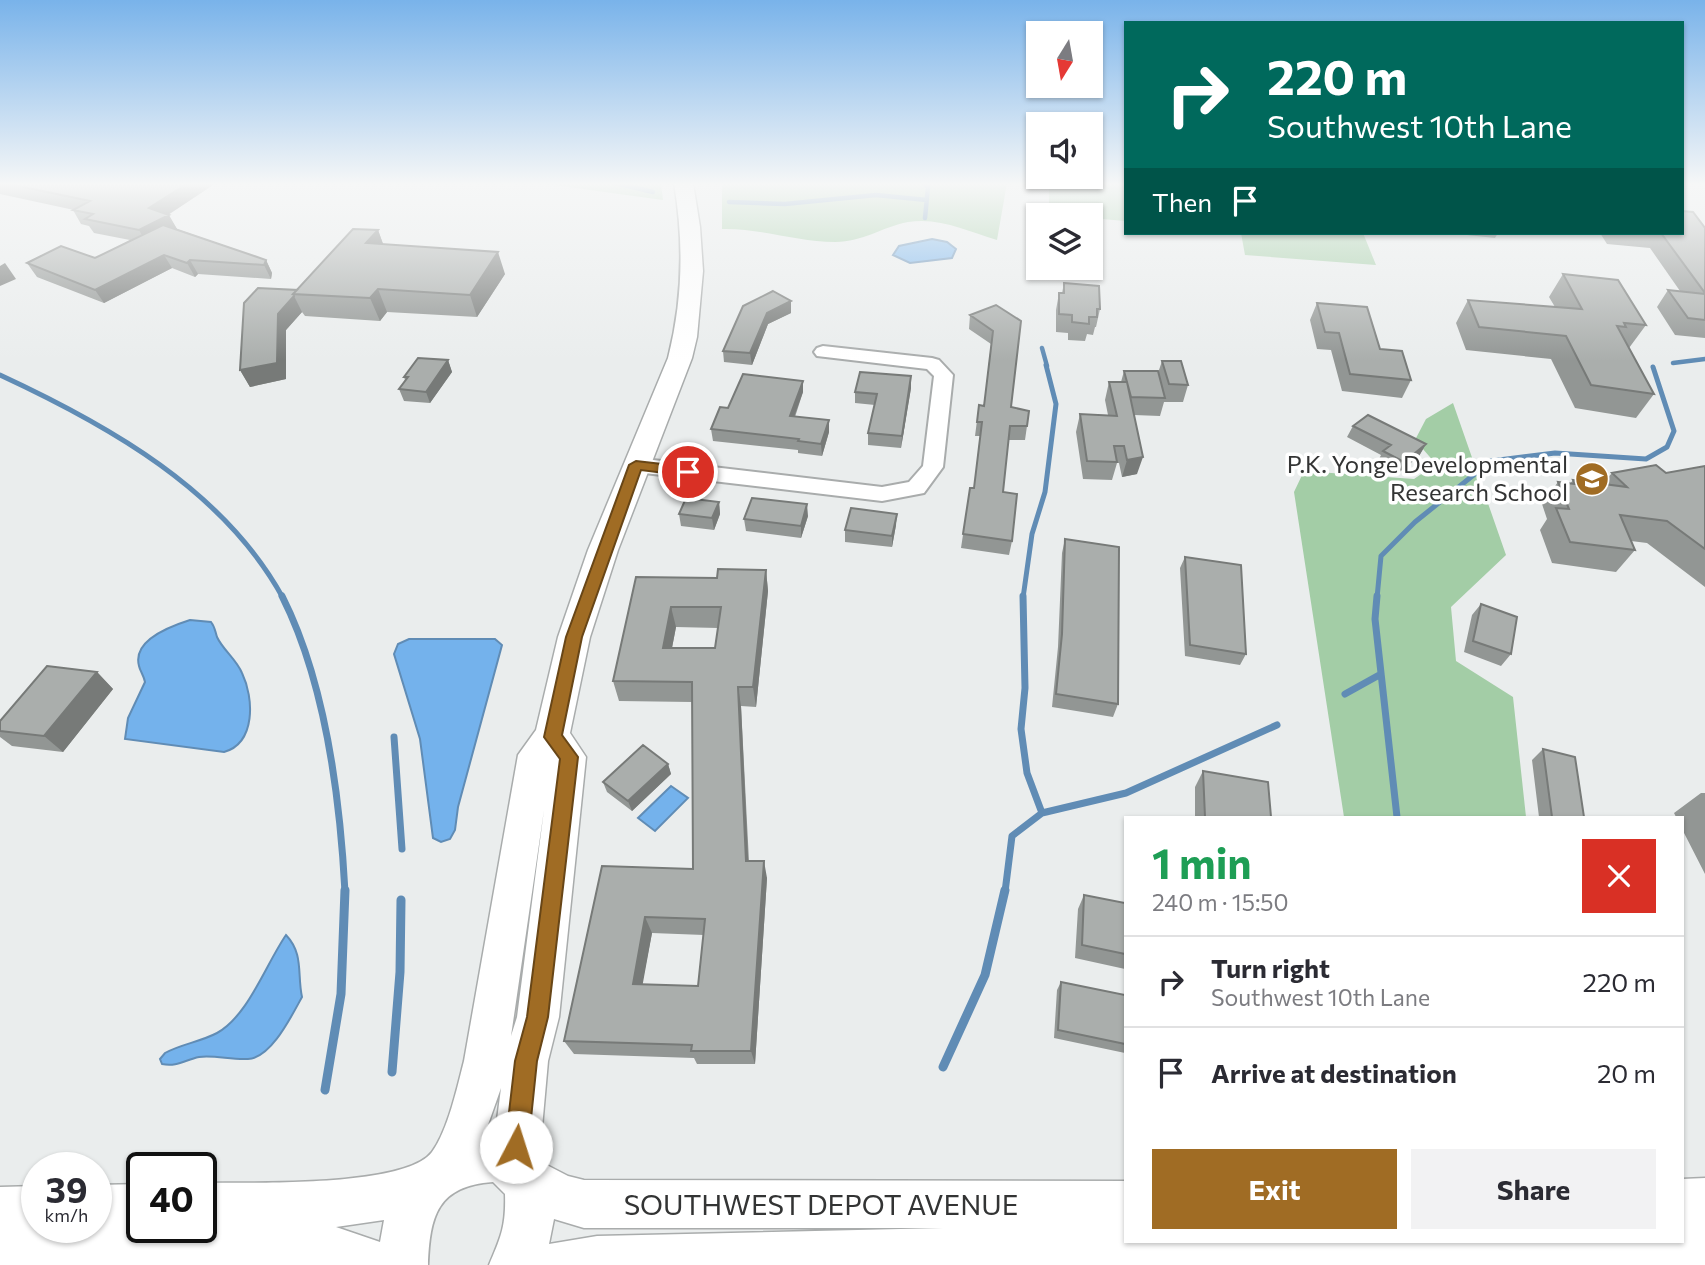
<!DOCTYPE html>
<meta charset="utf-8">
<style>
body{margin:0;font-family:Commissioner,sans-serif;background:#f2f2f3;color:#2b2b33;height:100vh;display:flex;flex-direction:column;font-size:26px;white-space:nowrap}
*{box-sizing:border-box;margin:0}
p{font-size:23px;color:#7c7c81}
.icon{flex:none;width:38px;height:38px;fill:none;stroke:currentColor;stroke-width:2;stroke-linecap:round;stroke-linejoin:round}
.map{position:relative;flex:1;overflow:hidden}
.drawer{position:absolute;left:1124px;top:816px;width:560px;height:427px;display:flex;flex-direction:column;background:#fff;border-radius:0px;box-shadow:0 2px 5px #0004}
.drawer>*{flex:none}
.top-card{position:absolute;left:1124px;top:21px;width:560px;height:214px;border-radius:0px;box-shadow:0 2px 5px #0004;background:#00695c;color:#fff;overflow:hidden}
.needle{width:46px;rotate:191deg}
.tools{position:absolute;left:1026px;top:21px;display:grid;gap:14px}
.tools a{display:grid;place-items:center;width:77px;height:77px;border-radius:0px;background:#fff;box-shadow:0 2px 5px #0004;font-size:35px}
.speed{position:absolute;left:21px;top:1152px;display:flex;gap:14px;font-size:35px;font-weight:700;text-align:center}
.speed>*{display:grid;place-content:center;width:91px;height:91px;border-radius:50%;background:#fff;box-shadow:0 2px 5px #0004;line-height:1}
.speed small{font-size:18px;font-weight:400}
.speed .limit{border:4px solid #111;border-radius:10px;background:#fff;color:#111}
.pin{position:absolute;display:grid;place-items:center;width:60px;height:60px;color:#fff;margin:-30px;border:4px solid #fff;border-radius:50%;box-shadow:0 2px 7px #0007}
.me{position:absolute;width:77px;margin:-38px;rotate:5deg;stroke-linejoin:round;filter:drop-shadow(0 0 5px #0008)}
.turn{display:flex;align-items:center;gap:24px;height:147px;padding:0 28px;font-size:32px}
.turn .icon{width:91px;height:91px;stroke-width:2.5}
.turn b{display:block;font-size:49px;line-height:60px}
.then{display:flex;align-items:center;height:66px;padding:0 28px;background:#0003;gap:14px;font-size:26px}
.round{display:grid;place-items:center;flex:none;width:74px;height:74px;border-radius:0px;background:#f2f2f3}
.overview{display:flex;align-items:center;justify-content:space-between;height:119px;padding:0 28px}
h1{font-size:42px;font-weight:700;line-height:52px;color:#1e9e55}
.button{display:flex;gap:14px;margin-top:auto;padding:14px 28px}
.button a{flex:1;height:80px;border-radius:0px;background:#a06c24;color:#fff;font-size:28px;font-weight:700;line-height:80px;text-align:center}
.button a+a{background:#f2f2f3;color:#2b2b33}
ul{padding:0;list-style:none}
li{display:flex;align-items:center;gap:21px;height:91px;padding:0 28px;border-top:2px solid #e1e1e2}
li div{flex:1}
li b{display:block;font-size:26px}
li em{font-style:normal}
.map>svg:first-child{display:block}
.green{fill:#a3cda6}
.water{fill:#74b2ec;stroke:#608cb5;stroke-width:2}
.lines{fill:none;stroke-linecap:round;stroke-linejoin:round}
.stream-far3{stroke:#608cb5;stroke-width:4.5}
.stream-far2{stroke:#608cb5;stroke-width:5}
.stream-far1{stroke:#608cb5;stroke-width:7}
.stream{stroke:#608cb5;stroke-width:9}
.minor-casing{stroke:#a9acac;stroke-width:4}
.tertiary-casing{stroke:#a9acac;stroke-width:3}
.minor{fill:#fff;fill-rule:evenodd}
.tertiary{fill:#fff;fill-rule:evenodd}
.wall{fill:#929694;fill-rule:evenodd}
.shaded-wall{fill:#777a78}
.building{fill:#aaaeac;stroke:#777a78;stroke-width:2;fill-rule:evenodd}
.route{fill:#a06c24;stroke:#684617;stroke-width:2}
.labels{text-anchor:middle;stroke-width:7;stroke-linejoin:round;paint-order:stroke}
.poi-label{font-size:24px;fill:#333434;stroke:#fff;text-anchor:end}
.near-street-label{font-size:28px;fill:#333434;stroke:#fff}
</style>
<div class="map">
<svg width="1705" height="1265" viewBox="0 0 1705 1265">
<rect width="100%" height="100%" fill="#eaeded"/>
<path class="green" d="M539,183H661L663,200Z
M722,183H1007L997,240C967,231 940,217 908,222C882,227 863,242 835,242C797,242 760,228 722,229Z
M1049,183H1125V221L1090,218V215H1049Z
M1241,233H1363L1376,265L1245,255Z
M1453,403L1506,555L1451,607L1456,661L1513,697L1526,817H1344L1294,492L1304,471L1414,479L1436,464L1415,440L1426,419Z"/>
<path class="water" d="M932,239L947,242L956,249L952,258L910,263L893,255L899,246Z
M190,620L211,622C215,627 215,631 217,637C223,650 236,659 242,673C254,698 256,743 224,752L125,739L128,718L145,682C144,676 140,671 139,666C132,640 171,626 190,620Z
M409,639H495L502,645L458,807L455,830L450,839L441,842L433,838L420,739L394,654L398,644Z
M671,786L688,798L655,831L638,818Z
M286,935C304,954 297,974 302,997C291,1017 271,1058 248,1059C231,1060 215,1055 199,1057C185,1060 177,1067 162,1064L160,1059L165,1053C181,1044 200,1042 217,1033C248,1016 266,964 286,935Z"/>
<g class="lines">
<path class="stream-far3" d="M615,183L653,192
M924,183L928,187L925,218
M729,202L785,204L876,195L927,200
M1042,348L1047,366
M1673,363L1705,359"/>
<path class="stream-far2" d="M0,375C108,425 224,490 283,598
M1023,598L1032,534L1045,492L1056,404L1046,365
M1377,598L1381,556L1415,522L1491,461L1555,453L1646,459L1667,447L1674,431L1653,367"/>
<path class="stream-far1" d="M282,596C325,681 340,797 345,892
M1023,596L1025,688L1021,729L1027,773L1042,813
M1377,596L1375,619L1397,817
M1345,694L1381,674
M394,737L402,849
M1005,892L1012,836L1042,813L1126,793L1277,725"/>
<path class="stream" d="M943,1067L985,975L1005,890
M392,1072L400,972L401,900
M325,1090L341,994L345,890"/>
<g class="minor-casing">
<path id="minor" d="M823,346L932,358L939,360L953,375L943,467L924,493L882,501L636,472L626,465L636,458L882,487L909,482L923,466L934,376L927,369L817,356L814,352L817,348Z"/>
</g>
<g class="tertiary-casing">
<path id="tertiary" d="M674,183H693L700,227L703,271L697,337L692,358L618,550L590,637L570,733L586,757L559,1017L548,1061L539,1161L568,1176L584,1180L1125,1181V1241H1682V1179L1705,1178V1265H489C501,1237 506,1226 505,1194L493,1182C437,1186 430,1216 428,1265H0V1187L37,1186V1227L86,1229L81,1227H96V1185L142,1184V1227L194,1228L191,1227H201V1183C248,1182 405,1188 432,1152C448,1130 457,1088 464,1061L518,755L536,730L558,637L588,550L668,358C683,299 684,243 674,183ZM544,810L517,1017L511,1036ZM501,1088L495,1136H484ZM554,1219L584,1228H943L597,1236L549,1244ZM384,1220L380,1242L336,1227Z"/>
</g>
<use href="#minor" class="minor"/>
<use href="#tertiary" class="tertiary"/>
</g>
<path class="wall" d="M0,183H216L168,215L177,229L266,260L272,273L271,279L198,274L195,277L172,268L104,303L37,277L27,263L95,258L130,240L94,233L89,226L81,224L73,210H74L0,194Z
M1705,228V338L1675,335L1657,307L1668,290L1680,291L1650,248L1607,244L1600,233H1682Z
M378,230L383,244L505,274L477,317L387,312L380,321L305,316L302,312L286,330V379L250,387L240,370L297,290Z
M1466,233H1498L1495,238L1467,235Z
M1563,274L1646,325L1629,348L1654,394L1636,418L1575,408L1551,359L1466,350L1456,323L1468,300L1555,307L1549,297Z
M1064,283L1100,309L1096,327H1095L1093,335L1087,334L1085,341L1068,340V333L1056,332V310L1059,293H1062Z
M791,301V313L768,324L752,365L724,362L723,351Z
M1317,303L1380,349L1411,380L1402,398L1342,391L1331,350L1317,349L1310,320Z
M996,305L1011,407L1027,426L1025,440H1008L1003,492L1012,541L1009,555L961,548L970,488H974L980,436H975L979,405L984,406L991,344L969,329L970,315Z
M448,360L452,372L430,403L404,401L399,389L405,380L404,377Z
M1162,361L1188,385L1183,402H1164L1160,416L1134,415L1137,474L1122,477L1119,463H1117L1112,480L1083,479L1076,432L1080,414L1108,415L1105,400L1109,382H1121L1124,371L1158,373Z
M911,376V388L901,448L868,445V433L875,405L855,403V392Z
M803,381V392L795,417L829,420V432L822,456L798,453V450L713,441L711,429L728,408Z
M1353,426L1426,444L1419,456L1397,474L1377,463L1381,455L1347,437Z
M1705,466V587L1647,543L1631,541L1635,550L1616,572L1552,563L1540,530L1547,519L1542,504L1558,482L1570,484L1573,480L1603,483L1612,473H1666Z
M719,502L720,514L714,530L681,526L679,514Z
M808,516L801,538L746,531L744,519Z
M896,525L892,547L845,542V530Z
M1065,539L1118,704L1113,717L1052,707L1058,647L1062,553Z
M1185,557L1246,654L1240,665L1185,656L1180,568Z
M766,570L768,591L756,707L741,706L749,861L767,878L755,1064H697L694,1058L574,1054L564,1041L602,866L693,869L692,702L619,701L613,681L636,577L717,578ZM676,627L718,628L715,648H672ZM652,933L704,935L698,986L642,984Z
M1481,604L1511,654L1501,666L1464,652L1472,615Z
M97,672L113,689L63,752L12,746L0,737V721Z
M1543,749L1584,817H1539L1532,760Z
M668,764L671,774L632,811L607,792L603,782Z
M1203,771L1271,817H1195V787Z
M1701,793H1705V874L1682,829V817H1676L1674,813Z
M1084,895L1125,903V969L1075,958L1078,909Z
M1061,982L1125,995V1053L1054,1038L1057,990Z"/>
<path class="shaded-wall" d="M188,183H216L163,218L169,215L177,229L147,244L139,230L149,208Z
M378,230L386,252L366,243Z
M498,252L505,274L477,317L470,295Z
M164,255L172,268L104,303L95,290Z
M190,260L198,274L195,277L187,263Z
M266,260L272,273L271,279L264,265Z
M5,263L16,279L0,286V266Z
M378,289L387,312L380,321L370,298Z
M294,296L302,312L286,330V379L250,387L240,370L278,314Z
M791,301V313L768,324L752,365L750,353L767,313Z
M448,360L452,372L430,403L426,392Z
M911,376V388L901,448L902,436Z
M803,381V392L790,428V416Z
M829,420V432L822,456L821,444Z
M1426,444L1419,456L1397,474L1404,462Z
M1143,457L1137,474L1122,477L1127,460Z
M719,502L720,514L714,530L712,518Z
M807,504L808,516L801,538V526Z
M897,514L896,525L892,547V536Z
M766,570L768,591L756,707L753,687Z
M671,607L676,627L668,668L663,648Z
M97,672L113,689L63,752L44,736Z
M738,687L741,706L749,878L746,861Z
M668,764L671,774L632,811L628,801Z
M764,861L767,878L755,1064L751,1051Z
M645,917L652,933L640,999L633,984Z"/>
<path class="building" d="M4,183H188L149,208L169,215L139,230L85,219L93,214L73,210L90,201Z
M1682,211L1693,212L1705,228V293L1661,233H1682Z
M163,225L266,260L264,265L190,260L187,263L164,255L95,290L27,263L61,246L95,258Z
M353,229L378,230L366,243L498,252L470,295L378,289L370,298L293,294Z
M1563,274L1618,280L1646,325L1624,323L1626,327L1617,326L1654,394L1591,385L1566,336L1479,327L1468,300L1582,309Z
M1064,283L1099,286L1100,309H1097V317H1089V324L1072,322V315L1059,314V293H1064Z
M258,288L297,290L293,294L294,296L278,314L277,363L240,370L244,303Z
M1668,290L1705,294V320L1688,318Z
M773,291L791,301L767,313L750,353L723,351L743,306Z
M1317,303L1367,307L1380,349L1402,351L1411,380L1350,374L1339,333L1325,332Z
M996,305L1021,321L1011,407L1029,411L1027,426H1010L1003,492L1017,494L1012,541L963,534L970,488H974L982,422H977L979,405L984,406L993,331L970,315Z
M418,358L448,360L426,392L399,389L408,377H404Z
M1162,361H1181L1188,385L1169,384Z
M1124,371H1158L1165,398L1131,397Z
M860,372L911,376L902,436L868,433L877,394L855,392Z
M743,374L803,381L790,416L829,420L821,444L798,441L799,439L711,429L720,407L728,408Z
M1109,382H1127L1143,457L1127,460L1124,446H1114L1117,462L1087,461L1080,414L1117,416Z
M1368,415L1426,444L1404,462L1383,451L1391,445L1353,426Z
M1656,465L1666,473L1705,466V549L1667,521L1620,515L1635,550L1570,542L1556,508L1569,509L1558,482L1575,484L1573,480L1627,487L1612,473Z
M686,498L719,502L712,518L679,514Z
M752,498L807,504L801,526L744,519Z
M851,508L897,514L892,536L845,530Z
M1065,539L1119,547L1118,704L1056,694L1062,634Z
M1185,557L1241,565L1246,654L1190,645Z
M718,569L766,570L753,687H738L746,861H764L751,1051H691L692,1045L564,1041L602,866L693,869L692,682L613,681L636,577L717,578ZM671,607H721L715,648H663ZM645,917L705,919L698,986L633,984Z
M1481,604L1517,617L1511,654L1473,641Z
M47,666L97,672L44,736L0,731V721Z
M643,745L668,764L628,801L603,782Z
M1543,749L1575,757L1584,817H1552Z
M1203,771L1268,782L1271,817H1205Z
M1084,895L1125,903V954L1082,945Z
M1061,982L1125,995V1044L1058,1030Z"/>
<linearGradient id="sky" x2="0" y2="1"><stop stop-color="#79b3ea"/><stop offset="0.51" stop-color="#f6f7f7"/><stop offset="1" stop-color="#f6f7f7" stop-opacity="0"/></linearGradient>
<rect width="1705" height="361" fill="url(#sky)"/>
<path class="route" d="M636,461L688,467L695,472L688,476L641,470L582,637L562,735L578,757L548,1017L537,1061L528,1147L525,1156L516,1159L508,1156L505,1147L515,1061L527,1017L560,759L544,737L566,637L629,465Z"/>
<defs>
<g id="school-disc" transform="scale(1.75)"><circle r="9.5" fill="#a06c24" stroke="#fff"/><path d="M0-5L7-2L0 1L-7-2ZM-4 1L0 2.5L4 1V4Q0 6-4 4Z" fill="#fff"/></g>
</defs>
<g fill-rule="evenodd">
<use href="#school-disc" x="1592" y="479"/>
</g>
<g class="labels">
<g class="poi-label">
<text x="1568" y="473">P.K. Yonge Developmental<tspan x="1568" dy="28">Research School</tspan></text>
</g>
<g class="near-street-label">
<text x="821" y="1215">SOUTHWEST DEPOT AVENUE</text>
</g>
</g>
</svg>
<div class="tools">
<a><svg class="needle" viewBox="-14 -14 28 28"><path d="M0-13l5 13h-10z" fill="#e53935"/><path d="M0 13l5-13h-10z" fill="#7c7c81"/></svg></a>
<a><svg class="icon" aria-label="sound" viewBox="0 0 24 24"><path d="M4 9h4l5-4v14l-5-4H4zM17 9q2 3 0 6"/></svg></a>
<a><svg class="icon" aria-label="layers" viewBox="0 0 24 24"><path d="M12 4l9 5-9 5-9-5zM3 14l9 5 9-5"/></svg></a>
</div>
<div class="speed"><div>39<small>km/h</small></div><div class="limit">40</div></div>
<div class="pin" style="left:688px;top:472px;background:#d93025"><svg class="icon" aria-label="arrive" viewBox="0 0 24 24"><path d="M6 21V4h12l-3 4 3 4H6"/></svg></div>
<svg class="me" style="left:516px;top:1147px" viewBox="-20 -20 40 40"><circle r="19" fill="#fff"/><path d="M0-13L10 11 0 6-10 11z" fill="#a06c24"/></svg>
<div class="top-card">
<div class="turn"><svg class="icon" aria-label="right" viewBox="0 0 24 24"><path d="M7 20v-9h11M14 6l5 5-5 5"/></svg><div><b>220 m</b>Southwest 10th Lane</div></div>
<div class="then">Then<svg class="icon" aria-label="arrive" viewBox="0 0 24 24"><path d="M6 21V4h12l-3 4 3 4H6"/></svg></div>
</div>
<section class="drawer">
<div class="overview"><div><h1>1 min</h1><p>240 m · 15:50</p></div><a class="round" style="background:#d93025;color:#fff"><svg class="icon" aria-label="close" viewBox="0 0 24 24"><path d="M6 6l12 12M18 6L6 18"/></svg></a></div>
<ul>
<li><svg class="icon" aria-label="right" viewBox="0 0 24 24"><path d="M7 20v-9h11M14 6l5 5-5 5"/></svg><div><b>Turn right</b><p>Southwest 10th Lane</p></div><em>220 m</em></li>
<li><svg class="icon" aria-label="arrive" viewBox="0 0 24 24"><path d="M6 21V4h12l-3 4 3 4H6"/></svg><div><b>Arrive at destination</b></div><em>20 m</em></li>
</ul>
<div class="button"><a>Exit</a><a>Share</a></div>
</section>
</div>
